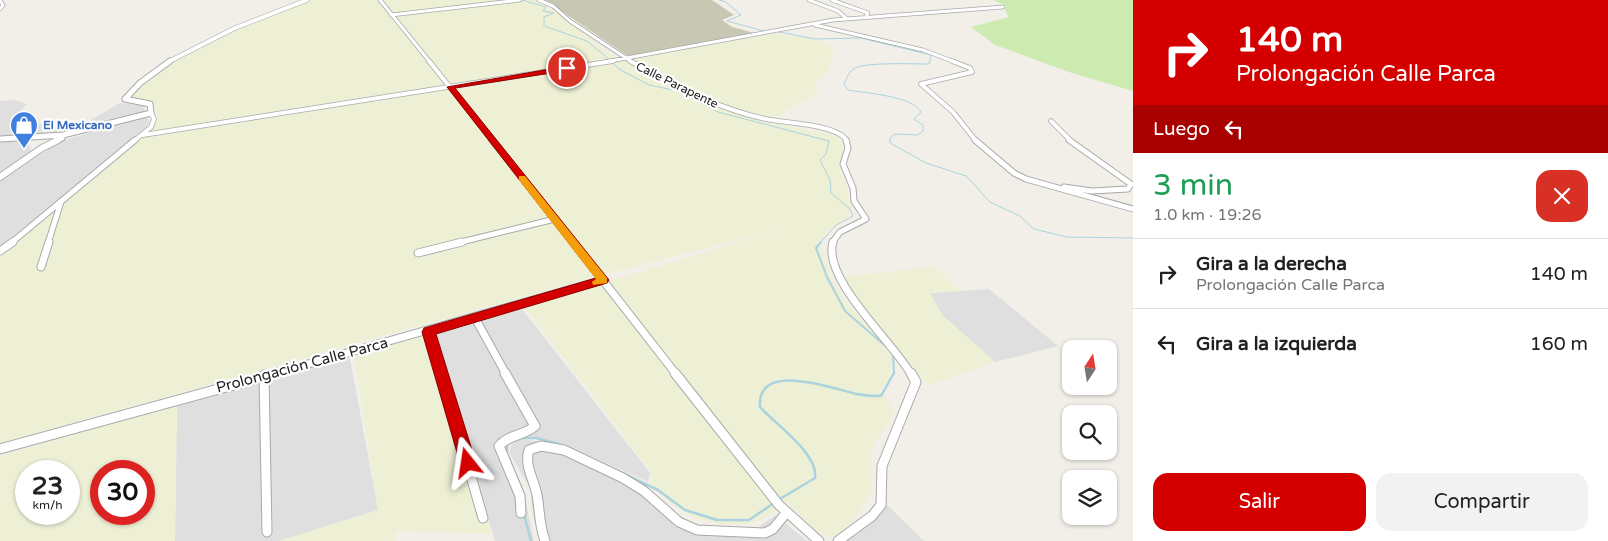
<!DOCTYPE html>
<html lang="es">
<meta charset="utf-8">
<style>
body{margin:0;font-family:"Varela Round",sans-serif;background:#f2f2f2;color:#202124;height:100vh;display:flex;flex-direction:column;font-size:19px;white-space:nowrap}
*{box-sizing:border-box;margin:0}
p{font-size:16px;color:#757577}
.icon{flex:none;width:28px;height:28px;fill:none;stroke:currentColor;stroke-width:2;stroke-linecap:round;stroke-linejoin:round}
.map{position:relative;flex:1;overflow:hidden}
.sheet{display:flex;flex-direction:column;background:#fff;width:475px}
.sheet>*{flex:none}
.top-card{background:#d40000;color:#fff;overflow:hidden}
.needle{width:32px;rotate:12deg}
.tools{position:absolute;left:1062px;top:340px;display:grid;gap:10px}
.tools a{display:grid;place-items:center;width:55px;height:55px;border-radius:10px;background:#fff;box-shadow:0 1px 4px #0004;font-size:25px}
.speed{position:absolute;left:15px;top:460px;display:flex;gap:10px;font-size:25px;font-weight:700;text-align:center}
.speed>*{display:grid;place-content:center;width:65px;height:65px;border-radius:50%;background:#fff;box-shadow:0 1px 4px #0004;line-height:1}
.speed small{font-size:12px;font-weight:400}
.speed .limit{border:8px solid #d22;background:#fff;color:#111}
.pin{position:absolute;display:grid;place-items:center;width:42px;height:42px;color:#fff;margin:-21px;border:2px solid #fff;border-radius:50%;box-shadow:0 1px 5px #0007}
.me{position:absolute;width:55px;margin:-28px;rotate:345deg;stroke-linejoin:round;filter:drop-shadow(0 0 4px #0008)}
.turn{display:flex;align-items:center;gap:18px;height:105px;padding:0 20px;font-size:22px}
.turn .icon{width:65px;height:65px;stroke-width:2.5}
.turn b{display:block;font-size:35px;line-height:42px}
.then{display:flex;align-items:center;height:48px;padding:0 20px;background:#0003;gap:10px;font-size:19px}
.round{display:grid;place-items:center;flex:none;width:52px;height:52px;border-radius:15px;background:#f2f2f2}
.summary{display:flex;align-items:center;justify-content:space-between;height:85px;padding:0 20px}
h1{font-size:30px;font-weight:600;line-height:38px;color:#1e9e55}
.cta{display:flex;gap:10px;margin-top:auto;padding:10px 20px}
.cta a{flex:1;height:58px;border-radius:15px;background:#d40000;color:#fff;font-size:20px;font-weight:600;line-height:58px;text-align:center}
.cta a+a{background:#f2f2f2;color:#202124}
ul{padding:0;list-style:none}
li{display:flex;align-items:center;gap:15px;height:70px;padding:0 20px;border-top:1px solid #e0e0e0}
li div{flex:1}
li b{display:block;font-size:19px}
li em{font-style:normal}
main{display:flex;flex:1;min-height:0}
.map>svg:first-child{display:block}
.residential{fill:#e0dfdf}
.construction{fill:#c7c7b4}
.farmland{fill:#eef0d5;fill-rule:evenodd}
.grass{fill:#cdebb0}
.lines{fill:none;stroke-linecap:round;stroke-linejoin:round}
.stream-far2{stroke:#aad3df;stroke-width:1}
.stream-far1{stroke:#aad3df;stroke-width:2}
.stream{stroke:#aad3df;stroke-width:2.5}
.minor-far4-casing{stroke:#a9a9a9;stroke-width:4.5}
.minor-far3-casing{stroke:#a9a9a9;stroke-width:5.5}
.minor-far2-casing{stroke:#a9a9a9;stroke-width:7}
.minor-far1-casing{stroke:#a9a9a9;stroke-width:9}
.minor-casing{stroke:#a9a9a9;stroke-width:11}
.tertiary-far2-casing{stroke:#a9a9a9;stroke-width:5}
.tertiary-far1-casing{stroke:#a9a9a9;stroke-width:7}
.tertiary-casing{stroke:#a9a9a9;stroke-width:8}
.minor-far4{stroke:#fff;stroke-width:3}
.minor-far3{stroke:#fff;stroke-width:4}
.minor-far2{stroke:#fff;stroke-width:5}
.minor-far1{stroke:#fff;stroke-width:7}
.minor{stroke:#fff;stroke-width:9}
.tertiary-far2{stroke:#fff;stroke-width:4}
.tertiary-far1{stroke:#fff;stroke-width:5}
.tertiary{stroke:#fff;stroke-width:6}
.route{fill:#d40000;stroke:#8a0000}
.slow{fill:#f59e0b}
.labels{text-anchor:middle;stroke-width:4.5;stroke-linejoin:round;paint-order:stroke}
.far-street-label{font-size:12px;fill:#222;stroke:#fff}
.far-shop-label{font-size:12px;font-weight:bold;fill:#366cbe;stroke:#fff;text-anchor:start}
.street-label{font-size:15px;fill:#222;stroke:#fff}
</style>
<main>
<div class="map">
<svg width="1133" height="541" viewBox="0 0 1133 541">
<rect width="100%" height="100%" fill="#f2efe9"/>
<path class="residential" d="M15,100L27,104L12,121V123L17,125L89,121L120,103L144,105L145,114L78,131L0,136V101Z
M146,116L149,121L148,127L0,247V182L59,142Z
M0,141L26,143L30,146L31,152L0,173Z
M989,289L1058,346L995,362L942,315L930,293Z
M522,309L650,473L648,482L566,445L544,439L527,436L504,444L503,450L525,498L534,541H495L432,334Z
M349,353L378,510L279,541H175L177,405Z
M522,439L558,445L642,485L680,518L699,527L757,528L776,515L807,541H540L533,515L530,488L509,453L512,444Z
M887,505L924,541H846Z"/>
<path class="construction" d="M545,0H712L734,15L722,20L732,27L754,33L735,39L628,56Z"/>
<path class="farmland" d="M310,0H538L594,40L592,41L595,44L619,58L776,34L821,41L834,50L828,71L815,83L819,92L776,117L758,120L838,136L843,146L840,172L846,184L849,203L854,208L846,210L850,214L848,217L827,231L820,240L832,279L848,305L883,341L892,357L890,379L880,390L895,412L871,449L872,492L853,522L837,535L830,537L820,533L809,525L789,502L763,519L750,524L736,525L713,523L693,517L677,508L652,487L651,472L525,307L777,230L591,278L0,443V252L151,130L158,121L155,103L130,98L147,81L179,58L215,40Z
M935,266L960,291L930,293L942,315L995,362L929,385L856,298L843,277Z
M429,335L492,534L395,531V541H279L378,510L354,355Z
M177,405L175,541H0V456ZM26,471H69V514H26ZM101,471H144V514H101Z"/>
<path class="grass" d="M993,0H1133V91L1072,73L995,45L971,27L1009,17L1005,11L1006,6Z"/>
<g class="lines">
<path class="stream-far2" d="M522,0L546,7L543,11L554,13L544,17V26L587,41L610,60
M719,0L726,2L741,15L727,21L764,31
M779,32L815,39L861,38L931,55L929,64C913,64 867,62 855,68C849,71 847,78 844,84L848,90C865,93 913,96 921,112L914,119L923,125V131L918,135L895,134L890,138V143L926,163L966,176L990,202L1020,216L1034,229L1067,237L1133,238
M612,62L619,69L649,85L678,91L718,112L829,141L826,154L820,160L830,180L831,193L849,208L853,216L836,225L820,243"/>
<path class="stream-far1" d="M821,242L816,248L827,277L845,311L889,349
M893,355L894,374"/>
<path class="stream" d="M522,438H536L562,445
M507,444V453
M509,458L524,495
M618,471L658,490L685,510L717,520H749L771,505
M780,499L815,478C819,454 775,424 760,407C756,359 837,390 857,394C865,396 873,396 881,396L894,373
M524,514L531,541"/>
<g class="minor-far4-casing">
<path id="minor-far4" d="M0,0L3,5L0,9
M380,0L430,62
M539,0L553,6L570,21L632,62
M809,0L838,11L846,18
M832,0L868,13L866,17
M391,15L520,0
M815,25L923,50L955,62
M605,62L833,20L1003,7"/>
</g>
<g class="minor-far3-casing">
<path id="minor-far3" d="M429,61L493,141
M630,61C676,85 720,111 771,120C789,123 838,125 847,141
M952,61L970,68L972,72L921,84L953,112L976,141
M1051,121L1071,141
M143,135L613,61
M134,141L151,127L154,119L151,113"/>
</g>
<g class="minor-far2-casing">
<path id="minor-far2" d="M492,140L574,243
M975,140L1014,173L1026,179L1133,209
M1064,187L1092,191L1128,189L1131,184L1069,140
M11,243L135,140
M48,243L61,202
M457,243L555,219
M832,243L840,232L866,219L854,201L853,188L843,164L848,148L846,140"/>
</g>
<g class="minor-far1-casing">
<path id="minor-far1" d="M573,242L676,374
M833,242C822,279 892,341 911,374
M0,251L13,242
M418,253L462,242
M41,267L49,242
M475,318L506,374
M428,331L441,374
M273,374L603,280"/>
</g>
<g class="minor-casing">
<path id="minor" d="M441,373L483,518
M505,373L535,426C524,436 509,434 499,446L520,496L521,513
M675,373L779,505L819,541
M264,375L267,532
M0,449L277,373
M545,541C539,524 540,512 537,495C534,479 524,466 529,450L541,446L564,450L623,478L644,491L679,522L697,530L765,533L773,529L787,512
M838,541L872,516L881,505L882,466L916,382L911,373"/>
</g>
<g class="tertiary-far2-casing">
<path id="tertiary-far2" d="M168,62L235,28L307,0"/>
</g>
<g class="tertiary-far1-casing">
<path id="tertiary-far1" d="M0,139L63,135L151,113L150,104L125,99L140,83L170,61
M55,141L62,138"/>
</g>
<g class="tertiary-casing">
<path id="tertiary" d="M0,177L42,148L58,140"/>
</g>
<use href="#minor-far4" class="minor-far4"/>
<use href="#minor-far3" class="minor-far3"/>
<use href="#minor-far2" class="minor-far2"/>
<use href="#minor-far1" class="minor-far1"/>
<use href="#minor" class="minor"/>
<use href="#tertiary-far2" class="tertiary-far2"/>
<use href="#tertiary-far1" class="tertiary-far1"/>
<use href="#tertiary" class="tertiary"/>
</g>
<path class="route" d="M567,66L570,70L455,88L609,280L607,283L436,334L476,463L474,468L468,470L463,468L460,463L422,332L424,328L596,278L447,87Z"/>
<path class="slow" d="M519,176H525L607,278V283L593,285L592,282L596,279L519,180Z"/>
<defs>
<g id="shop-pin" transform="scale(1.4375)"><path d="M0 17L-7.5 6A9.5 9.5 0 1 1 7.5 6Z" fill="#3f7fe0" stroke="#fff"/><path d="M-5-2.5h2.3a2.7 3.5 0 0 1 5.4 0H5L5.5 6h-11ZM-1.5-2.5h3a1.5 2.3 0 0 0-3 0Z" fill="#fff"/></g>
</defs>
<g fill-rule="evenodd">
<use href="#shop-pin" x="24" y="125"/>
</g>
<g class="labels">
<g class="far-street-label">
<text transform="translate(677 85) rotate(26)" y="4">Calle Parapente</text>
</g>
<g class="far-shop-label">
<text x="43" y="129">El Mexicano</text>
</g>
<g class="street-label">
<text transform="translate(302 365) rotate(-15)" y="5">Prolongación Calle Parca</text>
</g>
</g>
</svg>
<div class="tools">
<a><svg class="needle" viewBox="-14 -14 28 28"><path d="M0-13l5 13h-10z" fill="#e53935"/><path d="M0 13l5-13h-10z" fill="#757577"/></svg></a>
<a><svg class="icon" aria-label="search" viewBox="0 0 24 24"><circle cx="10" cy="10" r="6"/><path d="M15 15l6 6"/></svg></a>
<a><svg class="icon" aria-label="layers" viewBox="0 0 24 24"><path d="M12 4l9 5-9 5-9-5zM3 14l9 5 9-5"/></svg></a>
</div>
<div class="speed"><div>23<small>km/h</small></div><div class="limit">30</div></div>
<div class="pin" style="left:567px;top:68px;background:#d93025"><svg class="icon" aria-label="arrive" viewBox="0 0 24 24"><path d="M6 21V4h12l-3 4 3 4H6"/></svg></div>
<svg class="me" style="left:468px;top:463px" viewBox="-20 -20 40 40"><path d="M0-17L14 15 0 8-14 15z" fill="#d40000" stroke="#fff" stroke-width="4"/></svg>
</div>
<section class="sheet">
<div class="top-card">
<div class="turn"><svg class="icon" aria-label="right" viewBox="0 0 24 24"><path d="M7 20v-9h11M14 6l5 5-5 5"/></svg><div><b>140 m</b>Prolongación Calle Parca</div></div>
<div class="then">Luego<svg class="icon" aria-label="left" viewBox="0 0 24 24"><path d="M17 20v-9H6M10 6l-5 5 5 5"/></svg></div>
</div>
<div class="summary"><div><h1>3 min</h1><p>1.0 km · 19:26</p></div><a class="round" style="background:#d93025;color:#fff"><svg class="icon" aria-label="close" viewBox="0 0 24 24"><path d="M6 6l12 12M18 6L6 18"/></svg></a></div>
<ul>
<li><svg class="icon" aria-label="right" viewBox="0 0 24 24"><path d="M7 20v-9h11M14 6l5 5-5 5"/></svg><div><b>Gira a la derecha</b><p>Prolongación Calle Parca</p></div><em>140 m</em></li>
<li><svg class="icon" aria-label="left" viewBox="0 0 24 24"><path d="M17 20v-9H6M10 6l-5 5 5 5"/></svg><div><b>Gira a la izquierda</b></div><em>160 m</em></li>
</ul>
<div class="cta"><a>Salir</a><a>Compartir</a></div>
</section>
</main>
